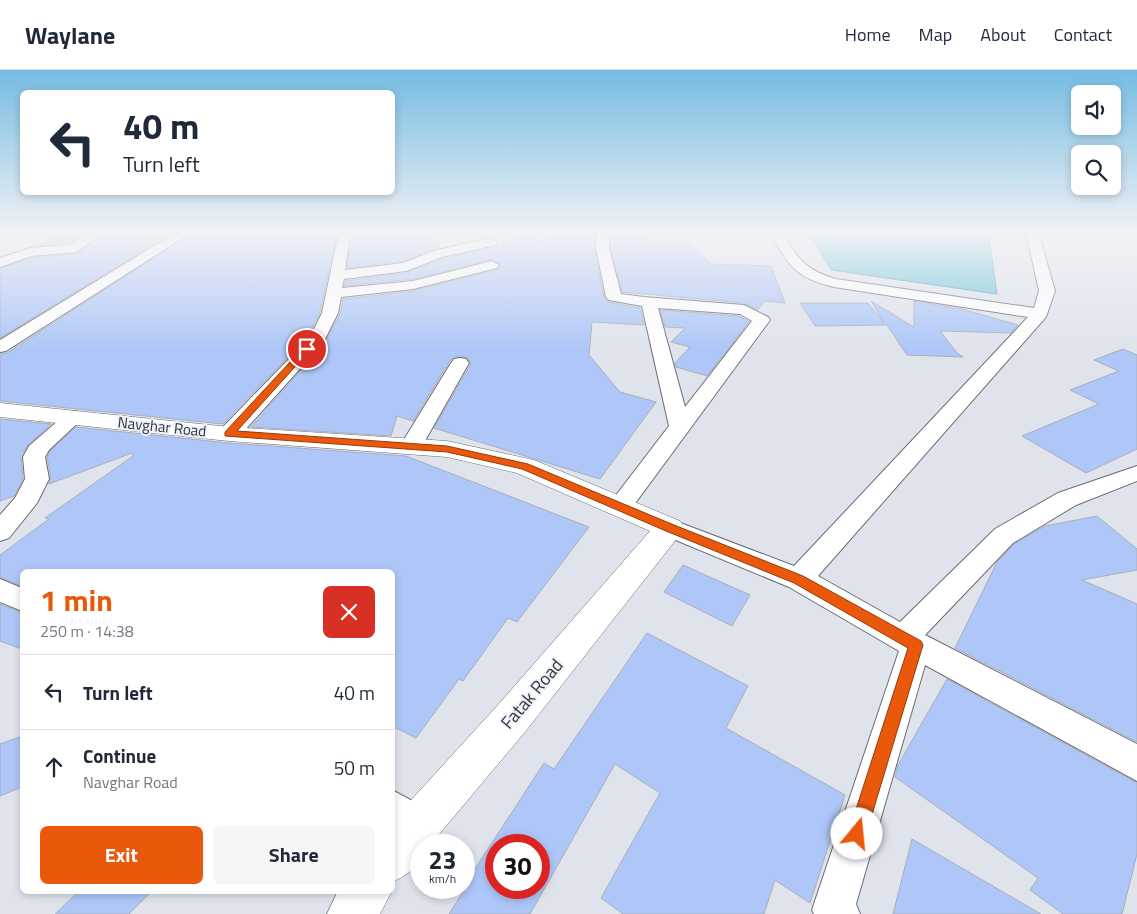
<!DOCTYPE html>
<meta charset="utf-8">
<style>
body{margin:0;font-family:"Titillium Web",sans-serif;background:#f6f6f7;color:#1f2937;height:100vh;display:flex;flex-direction:column;font-size:19px;white-space:nowrap}
*{box-sizing:border-box;margin:0}
p{font-size:16px;color:#747a83}
.icon{flex:none;width:28px;height:28px;fill:none;stroke:currentColor;stroke-width:2;stroke-linecap:round;stroke-linejoin:round}
.map{position:relative;flex:1;overflow:hidden}
.sheet{position:absolute;left:20px;top:499px;width:375px;height:325px;display:flex;flex-direction:column;background:#fff;border-radius:8px;box-shadow:0 2px 8px #0003}
.sheet>*{flex:none}
.guide{position:absolute;left:20px;top:20px;width:375px;height:105px;border-radius:8px;box-shadow:0 2px 8px #0003;background:#fff;color:#1f2937;overflow:hidden}
.buttons{position:absolute;left:1071px;top:15px;display:grid;gap:10px}
.buttons a{display:grid;place-items:center;width:50px;height:50px;border-radius:8px;background:#fff;box-shadow:0 2px 8px #0003;font-size:25px}
.speed{position:absolute;left:410px;top:764px;display:flex;gap:10px;font-size:25px;font-weight:700;text-align:center}
.speed>*{display:grid;place-content:center;width:65px;height:65px;border-radius:50%;background:#fff;box-shadow:0 2px 8px #0003;line-height:1}
.speed small{font-size:12px;font-weight:400}
.speed .limit{border:8px solid #d22;background:#fff;color:#111}
.pin{position:absolute;display:grid;place-items:center;width:42px;height:42px;color:#fff;margin:-21px;border:2px solid #fff;border-radius:50%;box-shadow:0 1px 5px #0007}
.me{position:absolute;width:55px;margin:-28px;rotate:17deg;stroke-linejoin:round;filter:drop-shadow(0 0 4px #0008)}
.turn{display:flex;align-items:center;gap:18px;height:105px;padding:0 20px;font-size:22px}
.turn .icon{width:65px;height:65px;stroke-width:2.5}
.turn b{display:block;font-size:35px;line-height:42px}
.round{display:grid;place-items:center;flex:none;width:52px;height:52px;border-radius:8px;background:#f6f6f7}
.overview{display:flex;align-items:center;justify-content:space-between;height:85px;padding:0 20px}
h1{font-size:30px;font-weight:700;line-height:38px;color:#ea580c}
.action{display:flex;gap:10px;margin-top:auto;padding:10px 20px}
.action a{flex:1;height:58px;border-radius:8px;background:#ea580c;color:#fff;font-size:20px;font-weight:700;line-height:58px;text-align:center}
.action a+a{background:#f6f6f7;color:#1f2937}
ul{padding:0;list-style:none}
li{display:flex;align-items:center;gap:15px;height:75px;padding:0 20px;border-top:1px solid #e0e1e3}
li div{flex:1}
li b{display:block;font-size:19px}
li em{font-style:normal}
header{display:flex;align-items:center;gap:30px;box-sizing:border-box;height:70px;padding:0 25px;background:#fff;border-bottom:1px solid #e0e1e3}
header strong{font-size:24px}
nav{display:flex;gap:28px;margin-inline-start:auto;font-size:18px}
.map>svg:first-child{display:block}
.water{fill:#68c6d9;stroke:#589aa8}
.building{fill:#aec7f8;stroke:#aaaeb7;fill-rule:evenodd}
.lines{fill:none;stroke-linecap:round;stroke-linejoin:round}
.minor-casing{stroke:#686c74;stroke-width:2}
.secondary-casing{stroke:#686c74;stroke-width:1}
.minor{fill:#fff;fill-rule:evenodd}
.secondary{fill:#fff;fill-rule:evenodd}
.route{fill:#ea580c;stroke:#983908}
.labels{text-anchor:middle;stroke-width:4;stroke-linejoin:round;paint-order:stroke}
.street-label{font-size:15px;fill:#323437;stroke:#ecf1fa}
.near-street-label{font-size:18px;fill:#323437;stroke:#ecf1fa}
</style>
<header>
<strong>Waylane</strong>
<nav><a>Home</a><a>Map</a><a>About</a><a>Contact</a></nav>
</header>
<div class="map">
<svg width="1137" height="844" viewBox="0 0 1137 844">
<rect width="100%" height="100%" fill="#dfe3ec"/>
<path class="water" d="M809,162H988L997,224L831,200Z"/>
<path class="building" d="M62,162H85L68,173L40,175Z
M106,162H173L0,268V199L32,188L77,184Z
M194,162H340L335,171L320,242L308,266L223,354L0,331V284L7,283Z
M356,162H433L439,178L403,191L347,198L351,172Z
M561,162H595L594,178L604,227L609,232L640,238L644,255L592,252L589,285L620,322L656,332L600,409L434,358L471,294L468,288L460,286L454,287L449,292L413,351L397,346L391,366L251,357L324,274L340,244L343,229L413,221L497,200L501,195L492,189L413,209L344,216L346,211L406,203L443,189L503,175L501,172L530,166L538,171L558,167Z
M611,162H648L642,176L686,173L691,175L711,194L771,196L785,233L765,231L758,240L744,233L622,222L611,178Z
M871,231L914,257V231L962,239L1018,255L1011,263L940,261L957,283L963,287L907,285L887,255L815,256L800,233H868L884,252Z
M660,240L739,246L749,252L707,306L676,297L675,293L690,277L671,272L685,258L665,257Z
M1123,279L1137,285V379L1086,403L1022,366L1099,334L1070,320L1119,301L1094,290Z
M0,349L51,354L28,375L21,386L23,409L14,426L0,431Z
M76,357L229,373L406,386L589,457L517,552L508,548L463,611L459,609L416,668L392,656V501H22V516L0,507V485L49,449L45,448L133,386L132,383L49,414L51,409L47,387L50,381Z
M1097,446L1137,479V500L1082,510L1137,534V672L955,578L997,492L1014,474L1045,456Z
M683,495L750,525L732,556L664,522Z
M0,534L22,543V579L0,571Z
M647,563L748,616L726,658L845,725L810,833L775,810L764,844H623L601,828L660,723L615,694L530,844H449L471,809L469,808L544,693L554,699ZM496,775H539V818H496Z
M947,609L1137,713V784L1122,844H1063L1030,820L1038,808L895,707L898,695Z
M22,666V717L0,726V674Z
M912,769L1041,844H893Z
M79,821H152L129,844H55Z"/>
<g class="lines">
<g class="minor-casing">
<path id="minor" d="M89,162H104L77,182L32,186L0,197V188L30,178L69,175Z
M177,162H192L6,281L0,282V270Z
M342,162H354L349,171L345,200L403,193L433,181L491,168L498,172L496,175L442,187L406,201L344,209L342,218L413,211L492,191L499,195L497,198L413,219L341,227L338,243L323,273L237,369L229,370L221,369L218,364L221,359L310,267L322,243L337,171Z
M597,162H609V178L621,224L644,227L744,235L768,247L770,250L628,443L619,445L610,443L607,437L669,356L642,236L609,230L606,227L596,178ZM658,238L740,244L752,251L685,337Z
M770,162H782C798,189 805,200 836,209L1034,238L1039,221L1026,162H1038L1055,221L1046,247L818,506L900,552L995,459L1058,423L1137,396V411L1076,435L1013,473L925,565L1137,674V711L925,595L856,834L860,844H814L812,840L899,581L789,517L661,464L657,458L661,452L670,449L794,496L1028,247L834,217C794,207 789,196 770,162Z
M460,288L466,289L469,293L422,376L419,381L411,383L403,381L400,376L451,293L454,289Z
M74,341L81,343L84,347L49,380L45,387L49,409L37,433L9,468L0,471V445L15,428L25,409L23,387L29,376L67,343Z
M0,509L22,518V541L0,532Z
M392,720L431,741L437,754L431,767L418,773L392,760Z"/>
</g>
<g class="secondary-casing">
<path id="secondary" d="M0,333L229,357L447,371L534,390L680,451L685,458L525,662L430,775H421C421,796 410,804 392,812V751L497,636L650,461L517,403L447,387L229,371L0,347Z
M338,821H392L380,844H327Z"/>
</g>
<use href="#minor" class="minor"/>
<use href="#secondary" class="secondary"/>
</g>
<linearGradient id="sky" x2="0" y2="1"><stop stop-color="#75bbe2"/><stop offset="0.58" stop-color="#f1f2f6"/><stop offset="1" stop-color="#f1f2f6" stop-opacity="0"/></linearGradient>
<rect width="1137" height="280" fill="url(#sky)"/>
<path class="route" d="M304,277L311,279L237,361L447,376L528,394L674,455L803,506L921,571L923,575L864,771L857,774L850,771L848,764L908,578L794,513L666,461L522,399L447,382L225,366V362Z"/>
<g class="labels">
<g class="street-label">
<text transform="translate(162 357) rotate(6)" y="5">Navghar Road</text>
</g>
<g class="near-street-label">
<text transform="translate(532 624) rotate(-50)" y="6">Fatak Road</text>
</g>
</g>
</svg>
<div class="buttons">
<a><svg class="icon" aria-label="sound" viewBox="0 0 24 24"><path d="M4 9h4l5-4v14l-5-4H4zM17 9q2 3 0 6"/></svg></a>
<a><svg class="icon" aria-label="search" viewBox="0 0 24 24"><circle cx="10" cy="10" r="6"/><path d="M15 15l6 6"/></svg></a>
</div>
<div class="speed"><div>23<small>km/h</small></div><div class="limit">30</div></div>
<div class="pin" style="left:307px;top:279px;background:#d93025"><svg class="icon" aria-label="arrive" viewBox="0 0 24 24"><path d="M6 21V4h12l-3 4 3 4H6"/></svg></div>
<svg class="me" style="left:857px;top:764px" viewBox="-20 -20 40 40"><circle r="19" fill="#fff"/><path d="M0-13L10 11 0 6-10 11z" fill="#ea580c"/></svg>
<div class="guide">
<div class="turn"><svg class="icon" aria-label="left" viewBox="0 0 24 24"><path d="M17 20v-9H6M10 6l-5 5 5 5"/></svg><div><b>40 m</b>Turn left</div></div>
</div>
<section class="sheet">
<div class="overview"><div><h1>1 min</h1><p>250 m · 14:38</p></div><a class="round" style="background:#d93025;color:#fff"><svg class="icon" aria-label="close" viewBox="0 0 24 24"><path d="M6 6l12 12M18 6L6 18"/></svg></a></div>
<ul>
<li><svg class="icon" aria-label="left" viewBox="0 0 24 24"><path d="M17 20v-9H6M10 6l-5 5 5 5"/></svg><div><b>Turn left</b></div><em>40 m</em></li>
<li><svg class="icon" aria-label="ahead" viewBox="0 0 24 24"><path d="M12 20V5M6 11l6-6 6 6"/></svg><div><b>Continue</b><p>Navghar Road</p></div><em>50 m</em></li>
</ul>
<div class="action"><a>Exit</a><a>Share</a></div>
</section>
</div>
